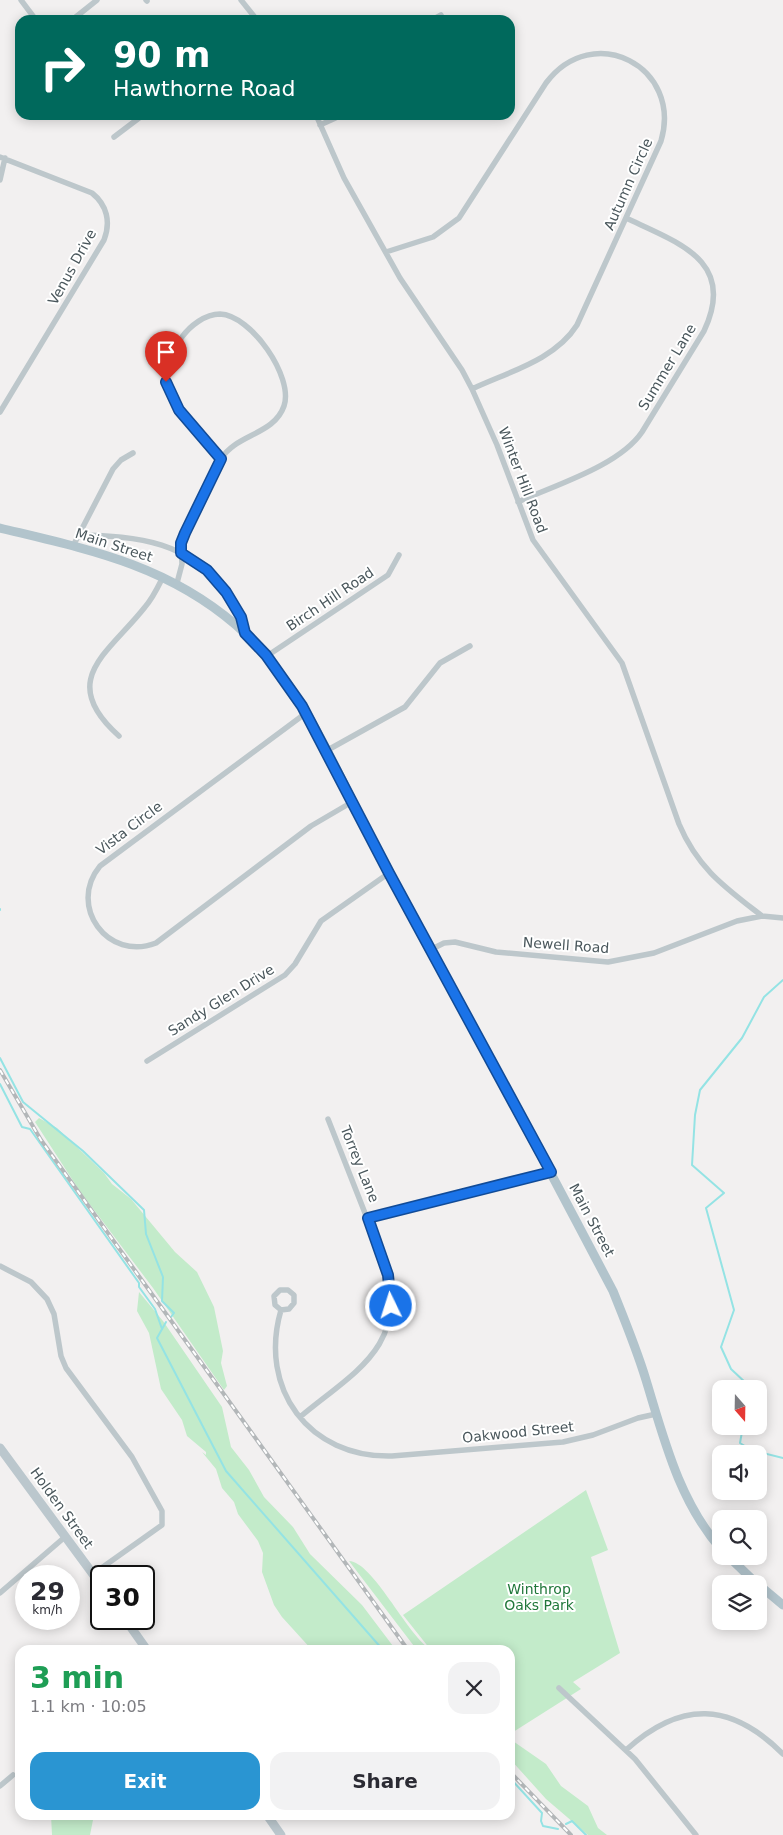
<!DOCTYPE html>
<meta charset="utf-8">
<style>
body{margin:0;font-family:"DejaVu Sans",sans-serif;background:#f2f2f3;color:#2b2b33;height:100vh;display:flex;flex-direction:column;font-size:19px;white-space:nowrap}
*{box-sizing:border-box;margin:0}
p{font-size:16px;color:#7c7c81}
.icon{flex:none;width:28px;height:28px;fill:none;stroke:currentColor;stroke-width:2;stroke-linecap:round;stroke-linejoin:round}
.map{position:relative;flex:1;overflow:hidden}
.details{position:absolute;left:15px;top:1645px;width:500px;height:175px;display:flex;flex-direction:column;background:#fff;border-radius:15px;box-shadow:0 2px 12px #0003}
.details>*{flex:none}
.hud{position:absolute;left:15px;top:15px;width:500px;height:105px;border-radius:15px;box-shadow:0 2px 12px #0003;background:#00695c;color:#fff;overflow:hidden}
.needle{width:32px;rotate:160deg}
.controls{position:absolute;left:712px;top:1380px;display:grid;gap:10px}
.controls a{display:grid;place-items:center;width:55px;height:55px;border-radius:10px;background:#fff;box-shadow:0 2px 12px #0003;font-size:25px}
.speed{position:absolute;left:15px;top:1565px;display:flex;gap:10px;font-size:25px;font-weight:700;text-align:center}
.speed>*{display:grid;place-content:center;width:65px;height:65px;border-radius:50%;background:#fff;box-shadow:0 2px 12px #0003;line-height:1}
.speed small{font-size:12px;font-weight:400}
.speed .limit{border:2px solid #111;border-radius:8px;background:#fff;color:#111}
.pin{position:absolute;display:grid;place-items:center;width:42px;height:42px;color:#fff;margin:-51px -21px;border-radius:50% 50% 50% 0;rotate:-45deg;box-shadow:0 0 5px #0007}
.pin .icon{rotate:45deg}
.me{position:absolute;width:55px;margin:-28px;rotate:356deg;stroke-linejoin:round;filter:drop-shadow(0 0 4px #0008)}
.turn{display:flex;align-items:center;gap:18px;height:105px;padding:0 15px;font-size:22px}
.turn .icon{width:65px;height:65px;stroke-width:2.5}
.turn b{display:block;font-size:35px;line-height:42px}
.round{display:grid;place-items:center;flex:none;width:52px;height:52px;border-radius:15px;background:#f2f2f3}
.summary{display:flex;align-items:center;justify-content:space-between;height:85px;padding:0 15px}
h1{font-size:30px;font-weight:600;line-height:38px;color:#1e9e55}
.action{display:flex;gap:10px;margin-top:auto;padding:10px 15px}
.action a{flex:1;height:58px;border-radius:15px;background:#2a95d2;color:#fff;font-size:20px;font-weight:600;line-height:58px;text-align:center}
.action a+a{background:#f2f2f3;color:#2b2b33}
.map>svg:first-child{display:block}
.green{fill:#c3ebca}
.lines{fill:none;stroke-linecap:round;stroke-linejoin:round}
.stream{stroke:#94e3e4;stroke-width:2}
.street{stroke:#bdc7cb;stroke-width:5.5}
.secondary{stroke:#bbc7cd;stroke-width:9}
.primary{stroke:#b2c4cc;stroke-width:9}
.rail-casing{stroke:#b3b7b9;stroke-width:4}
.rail{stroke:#fff;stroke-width:2;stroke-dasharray:5.5;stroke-linecap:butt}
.route-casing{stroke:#114b97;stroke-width:12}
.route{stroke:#1a73e8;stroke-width:9}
.labels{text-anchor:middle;stroke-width:4;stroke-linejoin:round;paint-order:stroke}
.street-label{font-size:14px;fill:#4a575c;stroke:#fff}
.park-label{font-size:14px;fill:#20773a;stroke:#fff}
</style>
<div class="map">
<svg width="783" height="1835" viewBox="0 0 783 1835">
<rect width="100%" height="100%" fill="#f2f0f0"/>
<path class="green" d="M39,1118L57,1128L104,1173L112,1184L131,1199L175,1252L197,1272L214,1307L223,1351L221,1363L227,1386L224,1390L153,1288L79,1190L35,1122Z
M139,1292L163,1321L222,1407L231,1447L249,1470L264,1497L293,1527L310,1554L362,1605L396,1650H312L282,1617L274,1605L262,1572L263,1553L258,1541L238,1514L234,1502L222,1488L216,1469L202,1452L206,1455V1452L187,1436L182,1420L161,1389L149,1333L137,1311Z
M586,1490L608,1550L591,1557L620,1653L573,1682L581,1689L510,1734V1650H417L349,1561C373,1562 406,1633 430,1649L403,1615Z
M510,1739L546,1764L561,1786L588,1806L598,1828L607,1835H588L546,1799L510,1759Z
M51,1815H91L93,1820L90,1835H52Z"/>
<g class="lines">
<path class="stream" d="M0,909V910
M0,1058L23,1102L83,1151L144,1210L146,1234L163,1277L162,1301L174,1313L171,1317
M0,1084L22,1127L30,1129L139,1283V1287L155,1309L162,1329
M166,1322L157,1338L226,1471L383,1650
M744,1389L747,1384L731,1369L721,1347L734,1310L706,1208L724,1193L692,1165L695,1115L700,1090L742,1038L764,997L783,980
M743,1426L740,1443L751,1450L783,1458
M510,1778L542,1813L541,1821L543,1826L558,1829
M566,1824L572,1821L586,1835"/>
<path class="street" d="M21,0L36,20
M146,0L147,1
M241,0L257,20
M72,20L97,0
M432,20L441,15
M316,115L344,178L400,278L462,370L472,389L497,445L533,540L622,663L679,824C698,869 726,888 762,916
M320,125L342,115
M114,137L143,115
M0,157L92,193C107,205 111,222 104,240L0,412
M0,180L5,158
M386,252L433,237L459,218L546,83C593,20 683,67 661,141L577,325C555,360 508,372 472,389
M518,502C555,485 619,466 642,432L704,331C737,261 679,243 626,218
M78,535C138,536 191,541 228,595C236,606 245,619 245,633
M73,546L113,469L121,460L133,453
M177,583L182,564L181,543L221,459C203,439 164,404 165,375C166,363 175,347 182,337C190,326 205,314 220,314C251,315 294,377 284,406C274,435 236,434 221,459
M267,656L388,575L399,555
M306,713L100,866C67,906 108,962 156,943L311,826L352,802
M119,736C56,680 109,653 145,607C153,598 158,587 163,577
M326,751L405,707L440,663L470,646
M432,949L444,943L455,942L496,952L608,962L654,953L737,921L762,916L783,918
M147,1061L285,975L295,964L321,921L389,873
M368,1218L551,1172
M0,1266L31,1282L47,1299L54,1314L61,1356L66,1368L132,1457L162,1511V1525L93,1574
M281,1310L275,1305L274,1296L280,1290H288L294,1295V1303L289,1309L281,1310C258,1389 309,1458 392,1456L563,1442L593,1435L638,1418L656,1414
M300,1417C355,1371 409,1347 385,1264L328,1119
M0,1593L66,1536
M559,1688L635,1759L696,1835
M626,1750C681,1700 731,1702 783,1754
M0,1786L13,1775"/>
<path class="secondary" d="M0,1448L101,1585
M125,1619L147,1650
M267,1815L281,1835"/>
<path class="primary" d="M0,528C87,549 165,564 236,625C310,689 342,789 389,873C466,1011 539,1151 613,1291C625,1321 637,1350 646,1380C664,1439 679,1501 721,1549
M728,1556L757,1584
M759,1585L783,1605"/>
<g class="rail-casing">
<path id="rail" d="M0,1070L41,1140L408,1650
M510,1772L571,1835"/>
</g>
<use href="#rail" class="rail"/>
</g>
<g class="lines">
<g class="route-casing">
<path id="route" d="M166,382L179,410L221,459L185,533L181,543V553L207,570L226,592L241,617L245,633L266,655L302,706L389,873L551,1172L368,1218L388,1275L391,1306"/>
</g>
<use href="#route" class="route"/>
</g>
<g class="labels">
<g class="street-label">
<text transform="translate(628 184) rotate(-66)" y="5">Autumn Circle</text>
<text transform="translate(72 267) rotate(-61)" y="5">Venus Drive</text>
<text transform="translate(667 367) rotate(-59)" y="5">Summer Lane</text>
<text transform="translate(523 480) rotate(69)" y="5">Winter Hill Road</text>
<text transform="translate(114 545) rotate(18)" y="5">Main Street</text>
<text transform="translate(330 599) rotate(-34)" y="5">Birch Hill Road</text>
<text transform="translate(129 828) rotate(-37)" y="5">Vista Circle</text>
<text transform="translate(566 945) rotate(4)" y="5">Newell Road</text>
<text transform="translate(221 1000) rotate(-32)" y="5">Sandy Glen Drive</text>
<text transform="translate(360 1164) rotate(68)" y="5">Torrey Lane</text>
<text transform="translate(592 1220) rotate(62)" y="5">Main Street</text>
<text transform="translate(518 1432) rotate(-6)" y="5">Oakwood Street</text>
<text transform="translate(62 1508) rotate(54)" y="5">Holden Street</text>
</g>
<g class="park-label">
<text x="539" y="1594">Winthrop<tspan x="539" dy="16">Oaks Park</tspan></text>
</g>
</g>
</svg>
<div class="controls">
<a><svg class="needle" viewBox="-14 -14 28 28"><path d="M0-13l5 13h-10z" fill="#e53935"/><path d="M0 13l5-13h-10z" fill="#7c7c81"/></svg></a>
<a><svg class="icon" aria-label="sound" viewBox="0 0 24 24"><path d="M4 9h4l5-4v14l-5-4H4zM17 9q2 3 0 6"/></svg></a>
<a><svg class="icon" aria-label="search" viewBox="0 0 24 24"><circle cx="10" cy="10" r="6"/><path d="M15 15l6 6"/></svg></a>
<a><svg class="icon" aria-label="layers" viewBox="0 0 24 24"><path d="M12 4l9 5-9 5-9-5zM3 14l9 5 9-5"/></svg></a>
</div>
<div class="speed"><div>29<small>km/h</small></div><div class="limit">30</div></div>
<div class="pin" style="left:166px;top:382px;background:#d93025"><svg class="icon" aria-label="arrive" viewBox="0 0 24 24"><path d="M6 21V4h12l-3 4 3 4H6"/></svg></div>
<svg class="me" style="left:391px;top:1306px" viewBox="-20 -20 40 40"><circle r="17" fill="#1a73e8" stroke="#fff" stroke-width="3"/><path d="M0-11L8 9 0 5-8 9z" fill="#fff"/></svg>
<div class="hud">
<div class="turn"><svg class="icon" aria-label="right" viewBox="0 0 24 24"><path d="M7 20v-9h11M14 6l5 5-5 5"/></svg><div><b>90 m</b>Hawthorne Road</div></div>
</div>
<section class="details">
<div class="summary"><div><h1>3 min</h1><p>1.1 km · 10:05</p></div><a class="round"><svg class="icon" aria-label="close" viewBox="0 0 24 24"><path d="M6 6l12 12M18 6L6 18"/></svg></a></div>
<div class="action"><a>Exit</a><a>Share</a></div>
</section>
</div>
